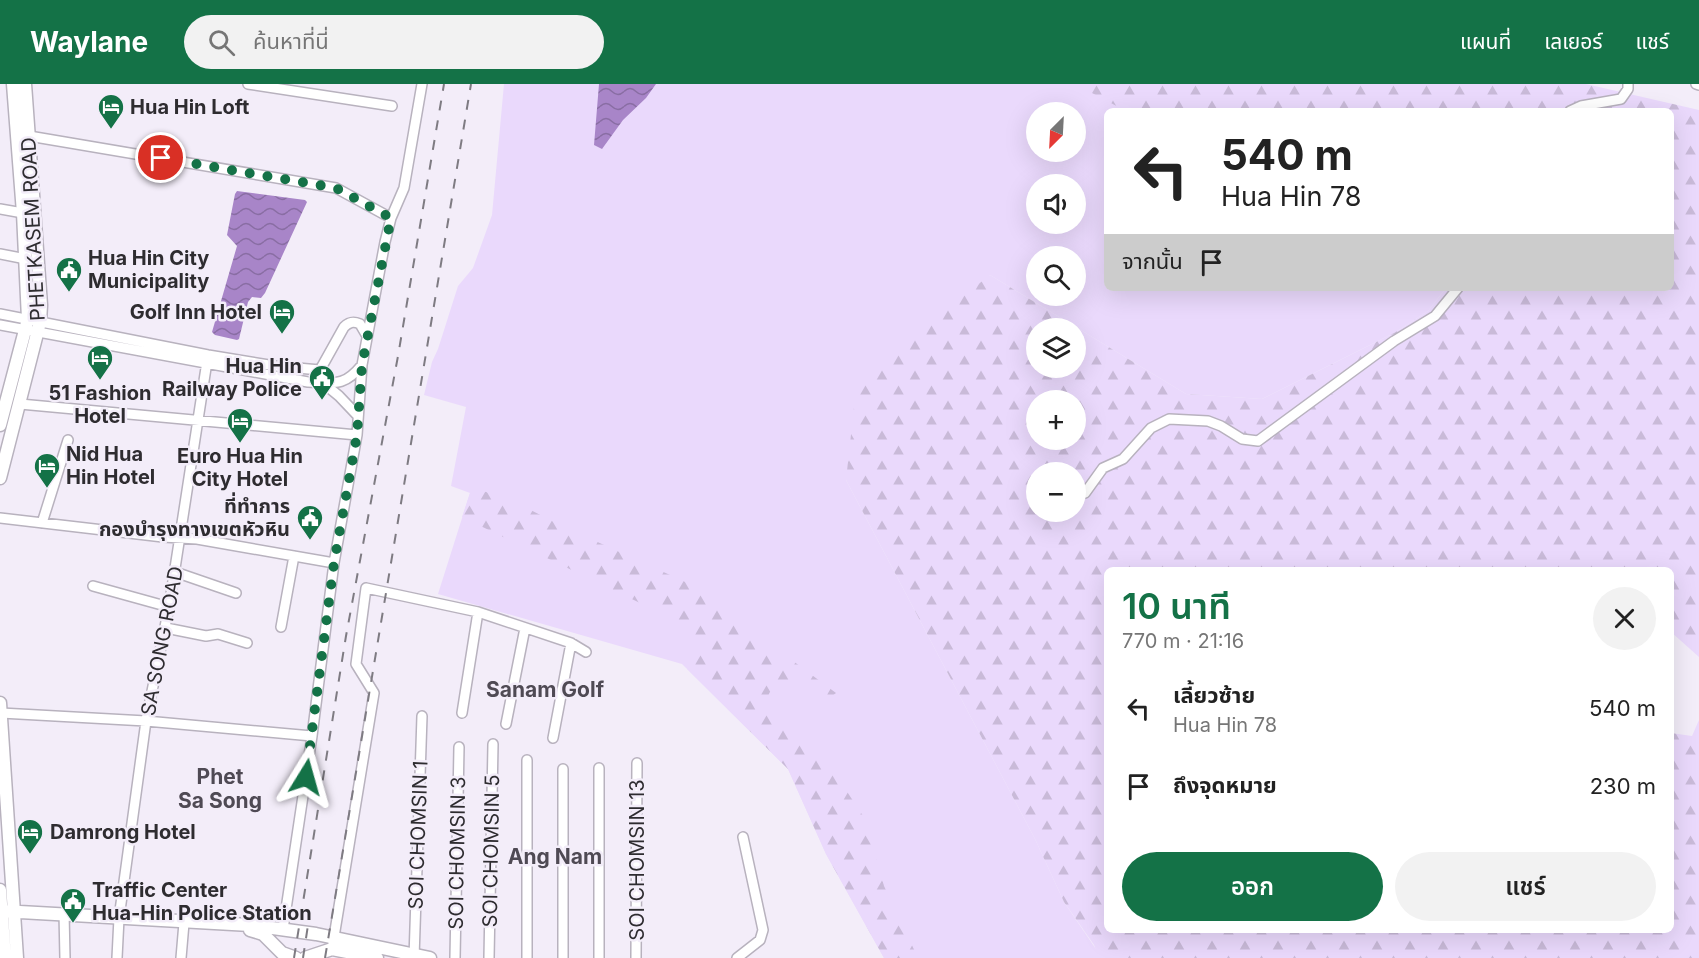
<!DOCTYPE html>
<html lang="th">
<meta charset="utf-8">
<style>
body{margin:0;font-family:Inter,"Noto Sans Thai",sans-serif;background:#f2f2f2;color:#222;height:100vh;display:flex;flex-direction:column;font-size:22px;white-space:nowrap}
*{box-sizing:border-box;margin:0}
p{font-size:20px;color:#767676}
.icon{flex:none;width:33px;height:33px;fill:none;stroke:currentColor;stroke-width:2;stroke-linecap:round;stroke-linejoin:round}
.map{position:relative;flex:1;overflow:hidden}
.drawer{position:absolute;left:1104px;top:483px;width:570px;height:366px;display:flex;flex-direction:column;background:#fff;border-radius:9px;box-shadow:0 6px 24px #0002}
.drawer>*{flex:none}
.top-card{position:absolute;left:1104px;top:24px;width:570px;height:183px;border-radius:9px;box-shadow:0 6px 24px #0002;background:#fff;color:#222;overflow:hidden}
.needle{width:39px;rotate:204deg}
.controls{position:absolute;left:1026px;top:18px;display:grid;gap:12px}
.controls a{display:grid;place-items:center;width:60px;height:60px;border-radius:50%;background:#fff;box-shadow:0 6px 24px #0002;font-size:30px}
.pin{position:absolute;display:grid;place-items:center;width:51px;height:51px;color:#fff;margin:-26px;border:3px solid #fff;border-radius:50%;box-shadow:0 2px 6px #0007}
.me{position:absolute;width:66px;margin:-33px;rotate:8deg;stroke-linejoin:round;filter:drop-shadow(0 0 4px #0008)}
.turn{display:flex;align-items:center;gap:21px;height:126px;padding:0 18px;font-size:27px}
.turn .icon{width:78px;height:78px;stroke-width:2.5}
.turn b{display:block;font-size:42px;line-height:51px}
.then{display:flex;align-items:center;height:57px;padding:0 18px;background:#0003;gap:12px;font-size:22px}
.round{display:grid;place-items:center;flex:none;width:63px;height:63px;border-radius:32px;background:#f2f2f2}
.head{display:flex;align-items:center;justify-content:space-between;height:102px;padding:0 18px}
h1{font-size:36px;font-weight:600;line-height:45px;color:#147247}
.cta{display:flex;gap:12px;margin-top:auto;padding:12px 18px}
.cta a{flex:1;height:69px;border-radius:36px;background:#147247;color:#fff;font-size:24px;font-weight:600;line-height:69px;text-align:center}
.cta a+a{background:#f2f2f2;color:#222}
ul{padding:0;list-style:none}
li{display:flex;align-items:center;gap:18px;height:78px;padding:0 18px}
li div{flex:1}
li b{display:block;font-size:22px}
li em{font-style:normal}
header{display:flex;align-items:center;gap:36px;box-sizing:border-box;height:84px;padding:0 30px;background:#147247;color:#fff}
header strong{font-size:28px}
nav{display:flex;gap:33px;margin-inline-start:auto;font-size:21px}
.search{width:420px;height:54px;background:#f2f2f2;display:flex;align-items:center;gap:15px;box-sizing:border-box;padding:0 21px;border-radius:33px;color:#767676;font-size:22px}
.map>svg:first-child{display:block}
.green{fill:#ead9fc;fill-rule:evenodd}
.forest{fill:url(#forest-firs);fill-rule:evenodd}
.water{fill:url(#water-waves)}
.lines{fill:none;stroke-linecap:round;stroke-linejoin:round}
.minor-casing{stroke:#b8b2be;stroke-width:12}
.major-casing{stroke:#b8b2be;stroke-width:15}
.minor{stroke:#fff;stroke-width:9}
.major{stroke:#fff;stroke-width:12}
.rail{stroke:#7e7b82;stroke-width:2;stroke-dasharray:10 10;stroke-linecap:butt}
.route{stroke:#147247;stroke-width:10;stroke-dasharray:0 18}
.labels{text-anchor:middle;stroke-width:5;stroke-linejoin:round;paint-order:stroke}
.poi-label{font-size:20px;font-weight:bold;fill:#2e2c30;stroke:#f3edf9;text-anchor:start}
.street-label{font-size:20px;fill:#2e2c30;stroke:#f3edf9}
.neighbourhood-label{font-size:21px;font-weight:bold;fill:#4f4a54;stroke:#f3edf9}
</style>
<header>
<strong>Waylane</strong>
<div class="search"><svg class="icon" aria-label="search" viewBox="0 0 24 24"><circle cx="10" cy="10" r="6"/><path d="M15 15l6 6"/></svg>ค้นหาที่นี่</div>
<nav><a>แผนที่</a><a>เลเยอร์</a><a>แชร์</a></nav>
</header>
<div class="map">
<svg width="1699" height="874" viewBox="0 0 1699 874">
<defs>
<pattern id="forest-firs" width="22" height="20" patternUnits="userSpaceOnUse" patternTransform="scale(1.5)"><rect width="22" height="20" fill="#ead9fc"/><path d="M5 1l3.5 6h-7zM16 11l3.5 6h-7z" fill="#c9bad8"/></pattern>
<pattern id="water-waves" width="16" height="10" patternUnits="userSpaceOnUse" patternTransform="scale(1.5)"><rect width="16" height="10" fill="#a885c8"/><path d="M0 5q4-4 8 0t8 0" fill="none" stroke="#896da3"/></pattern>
</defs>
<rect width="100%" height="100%" fill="#f3edf9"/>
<path class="green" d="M504,0H1586L1558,27H1107V204H1446L1428,227L1394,249L1262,315L1186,310L990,191L846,396L1035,755L1064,818L1102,874H884L826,770L788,685L682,580L438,510L470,409L451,402L466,323L424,311L432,278L438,265L458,202L473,184L492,131ZM1036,28H1076V68H1036ZM1036,100H1076V140H1036ZM1036,172H1076V212H1036Z"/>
<path class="forest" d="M1075,0H1586L1699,26V573L1671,548V486H1107V846H1671V649L1692,652L1699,636V874H1099L1094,861L1064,818L1035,755L846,396L857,296L990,191L1186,310L1262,315L1394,249L1428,227L1446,204H1671V27H1126ZM1036,244H1076V284H1036ZM1036,316H1076V356H1036ZM1036,388H1076V428H1036Z
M480,406L513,417L558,440L703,506L753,553L789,574L836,609L823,619L806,595C781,598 773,594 765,621L771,633L838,694L867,738L884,802L918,874H884L826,770L788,685L687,585L696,546L462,433L470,409Z"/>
<path class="water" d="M599,0H656L646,14L623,36L602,65L594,61Z
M237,107L305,116L307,118L265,209L261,214L252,213L248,218L239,255L237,256L215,251L212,248L237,162L227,151L235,110Z"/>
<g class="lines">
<g class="minor-casing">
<path id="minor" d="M248,0L392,22
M1696,0L1699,1
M1570,27L1581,22L1621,15L1628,5V0
M29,52L336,104L391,134
M0,125L23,129
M0,170L26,175
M0,230L208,271L275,282L320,286
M0,241L308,298C335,299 344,303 362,281
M20,320L357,351
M358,332L339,312L322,298L320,286L344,243C349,238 353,237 360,240L367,252
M1085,409L1103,384L1123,375L1151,344L1169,335L1208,337L1221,342L1242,355L1258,357L1394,257L1435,232L1458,204
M0,434L163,453L197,455L334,479
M42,439L68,356
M175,488L236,509
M93,502L169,523
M281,543L294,472
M166,544L206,552L218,550L247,559
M1,629L146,637L312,652
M462,629L478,528
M506,640L525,544
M553,654L571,559
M599,684V874
M64,829L65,874
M283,845L312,652L334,479L357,351L362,281L385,158L391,134L404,104L422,0
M333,859L374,609L356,580L366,504L478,528L571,559L586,568
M117,874L119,834L146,637L169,523L208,271
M181,874L184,839
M414,874L422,632
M455,874L459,663
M489,874L493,660
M527,874V676
M563,874V685
M636,874L637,679
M737,874L760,856L763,846L743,753"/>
</g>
<g class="major-casing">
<path id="major" d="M0,341L28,235L23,129L13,0
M0,394L40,238L41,221L25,0
M0,619L17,874
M0,806L5,874
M2,827L250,841L316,850L430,874
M250,846L263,850L282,869L296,874
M305,874L332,865L377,874"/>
</g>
<use href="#minor" class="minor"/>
<use href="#major" class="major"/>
<path class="rail" d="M294,874L346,552L398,272L444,0
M303,874L308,841
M325,874L471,0"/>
</g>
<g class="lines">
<path class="route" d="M161,74L336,104L391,134L362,281L357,351L334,479L306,693"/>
</g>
<defs>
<g id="hotel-pin" transform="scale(1.35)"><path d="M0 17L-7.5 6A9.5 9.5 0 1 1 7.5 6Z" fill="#147247" stroke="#f3edf9"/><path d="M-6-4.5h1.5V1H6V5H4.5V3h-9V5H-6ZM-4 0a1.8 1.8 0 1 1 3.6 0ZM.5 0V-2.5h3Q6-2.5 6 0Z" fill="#fff"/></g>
<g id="civic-pin" transform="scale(1.35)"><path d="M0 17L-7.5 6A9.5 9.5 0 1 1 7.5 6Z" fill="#147247" stroke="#f3edf9"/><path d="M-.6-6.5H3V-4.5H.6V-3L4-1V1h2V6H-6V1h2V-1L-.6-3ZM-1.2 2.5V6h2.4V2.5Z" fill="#fff"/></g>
</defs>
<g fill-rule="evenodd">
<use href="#hotel-pin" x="111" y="23"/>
<use href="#civic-pin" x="69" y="186"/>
<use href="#hotel-pin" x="282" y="228"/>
<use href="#hotel-pin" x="100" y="274"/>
<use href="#civic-pin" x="322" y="294"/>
<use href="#hotel-pin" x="240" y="337"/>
<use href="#hotel-pin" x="47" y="382"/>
<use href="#civic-pin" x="310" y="434"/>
<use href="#hotel-pin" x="30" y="748"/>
<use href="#civic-pin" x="73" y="817"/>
</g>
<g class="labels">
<g class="poi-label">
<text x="130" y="30">Hua Hin Loft</text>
<text x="88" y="181">Hua Hin City<tspan x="88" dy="23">Municipality</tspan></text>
<text x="262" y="235" text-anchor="end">Golf Inn Hotel</text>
<text x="302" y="289" text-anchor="end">Hua Hin<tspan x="302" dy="23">Railway Police</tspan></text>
<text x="100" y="316" text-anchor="middle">51 Fashion<tspan x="100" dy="23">Hotel</tspan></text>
<text x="66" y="377">Nid Hua<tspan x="66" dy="23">Hin Hotel</tspan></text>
<text x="240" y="379" text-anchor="middle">Euro Hua Hin<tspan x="240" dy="23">City Hotel</tspan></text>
<text x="290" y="429" text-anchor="end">ที่ทำการ<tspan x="290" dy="23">กองบำรุงทางเขตหัวหิน</tspan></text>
<text x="50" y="755">Damrong Hotel</text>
<text x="92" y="813">Traffic Center<tspan x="92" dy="23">Hua-Hin Police Station</tspan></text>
</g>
<g class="street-label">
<text transform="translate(33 145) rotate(-93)" y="7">PHETKASEM ROAD</text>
<text transform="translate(162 557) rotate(-79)" y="7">SA SONG ROAD</text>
<text transform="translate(418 751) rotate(-88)" y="7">SOI CHOMSIN 1</text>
<text transform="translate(491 767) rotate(-89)" y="7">SOI CHOMSIN 5</text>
<text transform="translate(457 769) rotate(-89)" y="7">SOI CHOMSIN 3</text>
<text transform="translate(637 776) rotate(-90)" y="7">SOI CHOMSIN 13</text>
</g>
<g class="neighbourhood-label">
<text x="545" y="613">Sanam Golf</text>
<text x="220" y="700">Phet<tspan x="220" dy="24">Sa Song</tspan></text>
<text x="555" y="780">Ang Nam</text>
</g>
</g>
</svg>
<div class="controls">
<a><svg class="needle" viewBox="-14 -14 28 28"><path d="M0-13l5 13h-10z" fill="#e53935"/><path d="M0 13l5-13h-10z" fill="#767676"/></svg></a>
<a><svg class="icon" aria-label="sound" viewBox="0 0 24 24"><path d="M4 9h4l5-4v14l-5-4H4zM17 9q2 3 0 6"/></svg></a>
<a><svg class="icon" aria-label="search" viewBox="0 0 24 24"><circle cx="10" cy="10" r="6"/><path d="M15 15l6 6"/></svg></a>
<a><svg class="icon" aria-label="layers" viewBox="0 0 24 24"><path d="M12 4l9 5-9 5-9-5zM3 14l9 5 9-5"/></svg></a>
<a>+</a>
<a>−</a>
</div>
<div class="pin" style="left:161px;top:74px;background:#d93025"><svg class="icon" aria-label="arrive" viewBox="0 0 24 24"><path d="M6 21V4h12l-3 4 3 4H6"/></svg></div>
<svg class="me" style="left:306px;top:693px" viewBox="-20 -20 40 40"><path d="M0-17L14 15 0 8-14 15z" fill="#147247" stroke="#fff" stroke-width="4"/></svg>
<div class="top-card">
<div class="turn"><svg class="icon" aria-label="left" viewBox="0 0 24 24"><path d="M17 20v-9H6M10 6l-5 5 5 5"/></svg><div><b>540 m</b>Hua Hin 78</div></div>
<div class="then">จากนั้น<svg class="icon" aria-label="arrive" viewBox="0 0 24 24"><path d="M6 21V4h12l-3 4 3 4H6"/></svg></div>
</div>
<section class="drawer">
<div class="head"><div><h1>10 นาที</h1><p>770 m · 21:16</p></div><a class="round"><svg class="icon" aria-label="close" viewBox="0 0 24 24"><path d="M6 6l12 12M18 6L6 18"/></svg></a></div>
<ul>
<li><svg class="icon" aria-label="left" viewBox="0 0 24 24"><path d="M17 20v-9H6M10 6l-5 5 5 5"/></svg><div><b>เลี้ยวซ้าย</b><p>Hua Hin 78</p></div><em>540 m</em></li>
<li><svg class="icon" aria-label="arrive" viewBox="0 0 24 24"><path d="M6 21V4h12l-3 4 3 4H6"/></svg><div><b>ถึงจุดหมาย</b></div><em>230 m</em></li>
</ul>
<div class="cta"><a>ออก</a><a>แชร์</a></div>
</section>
</div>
